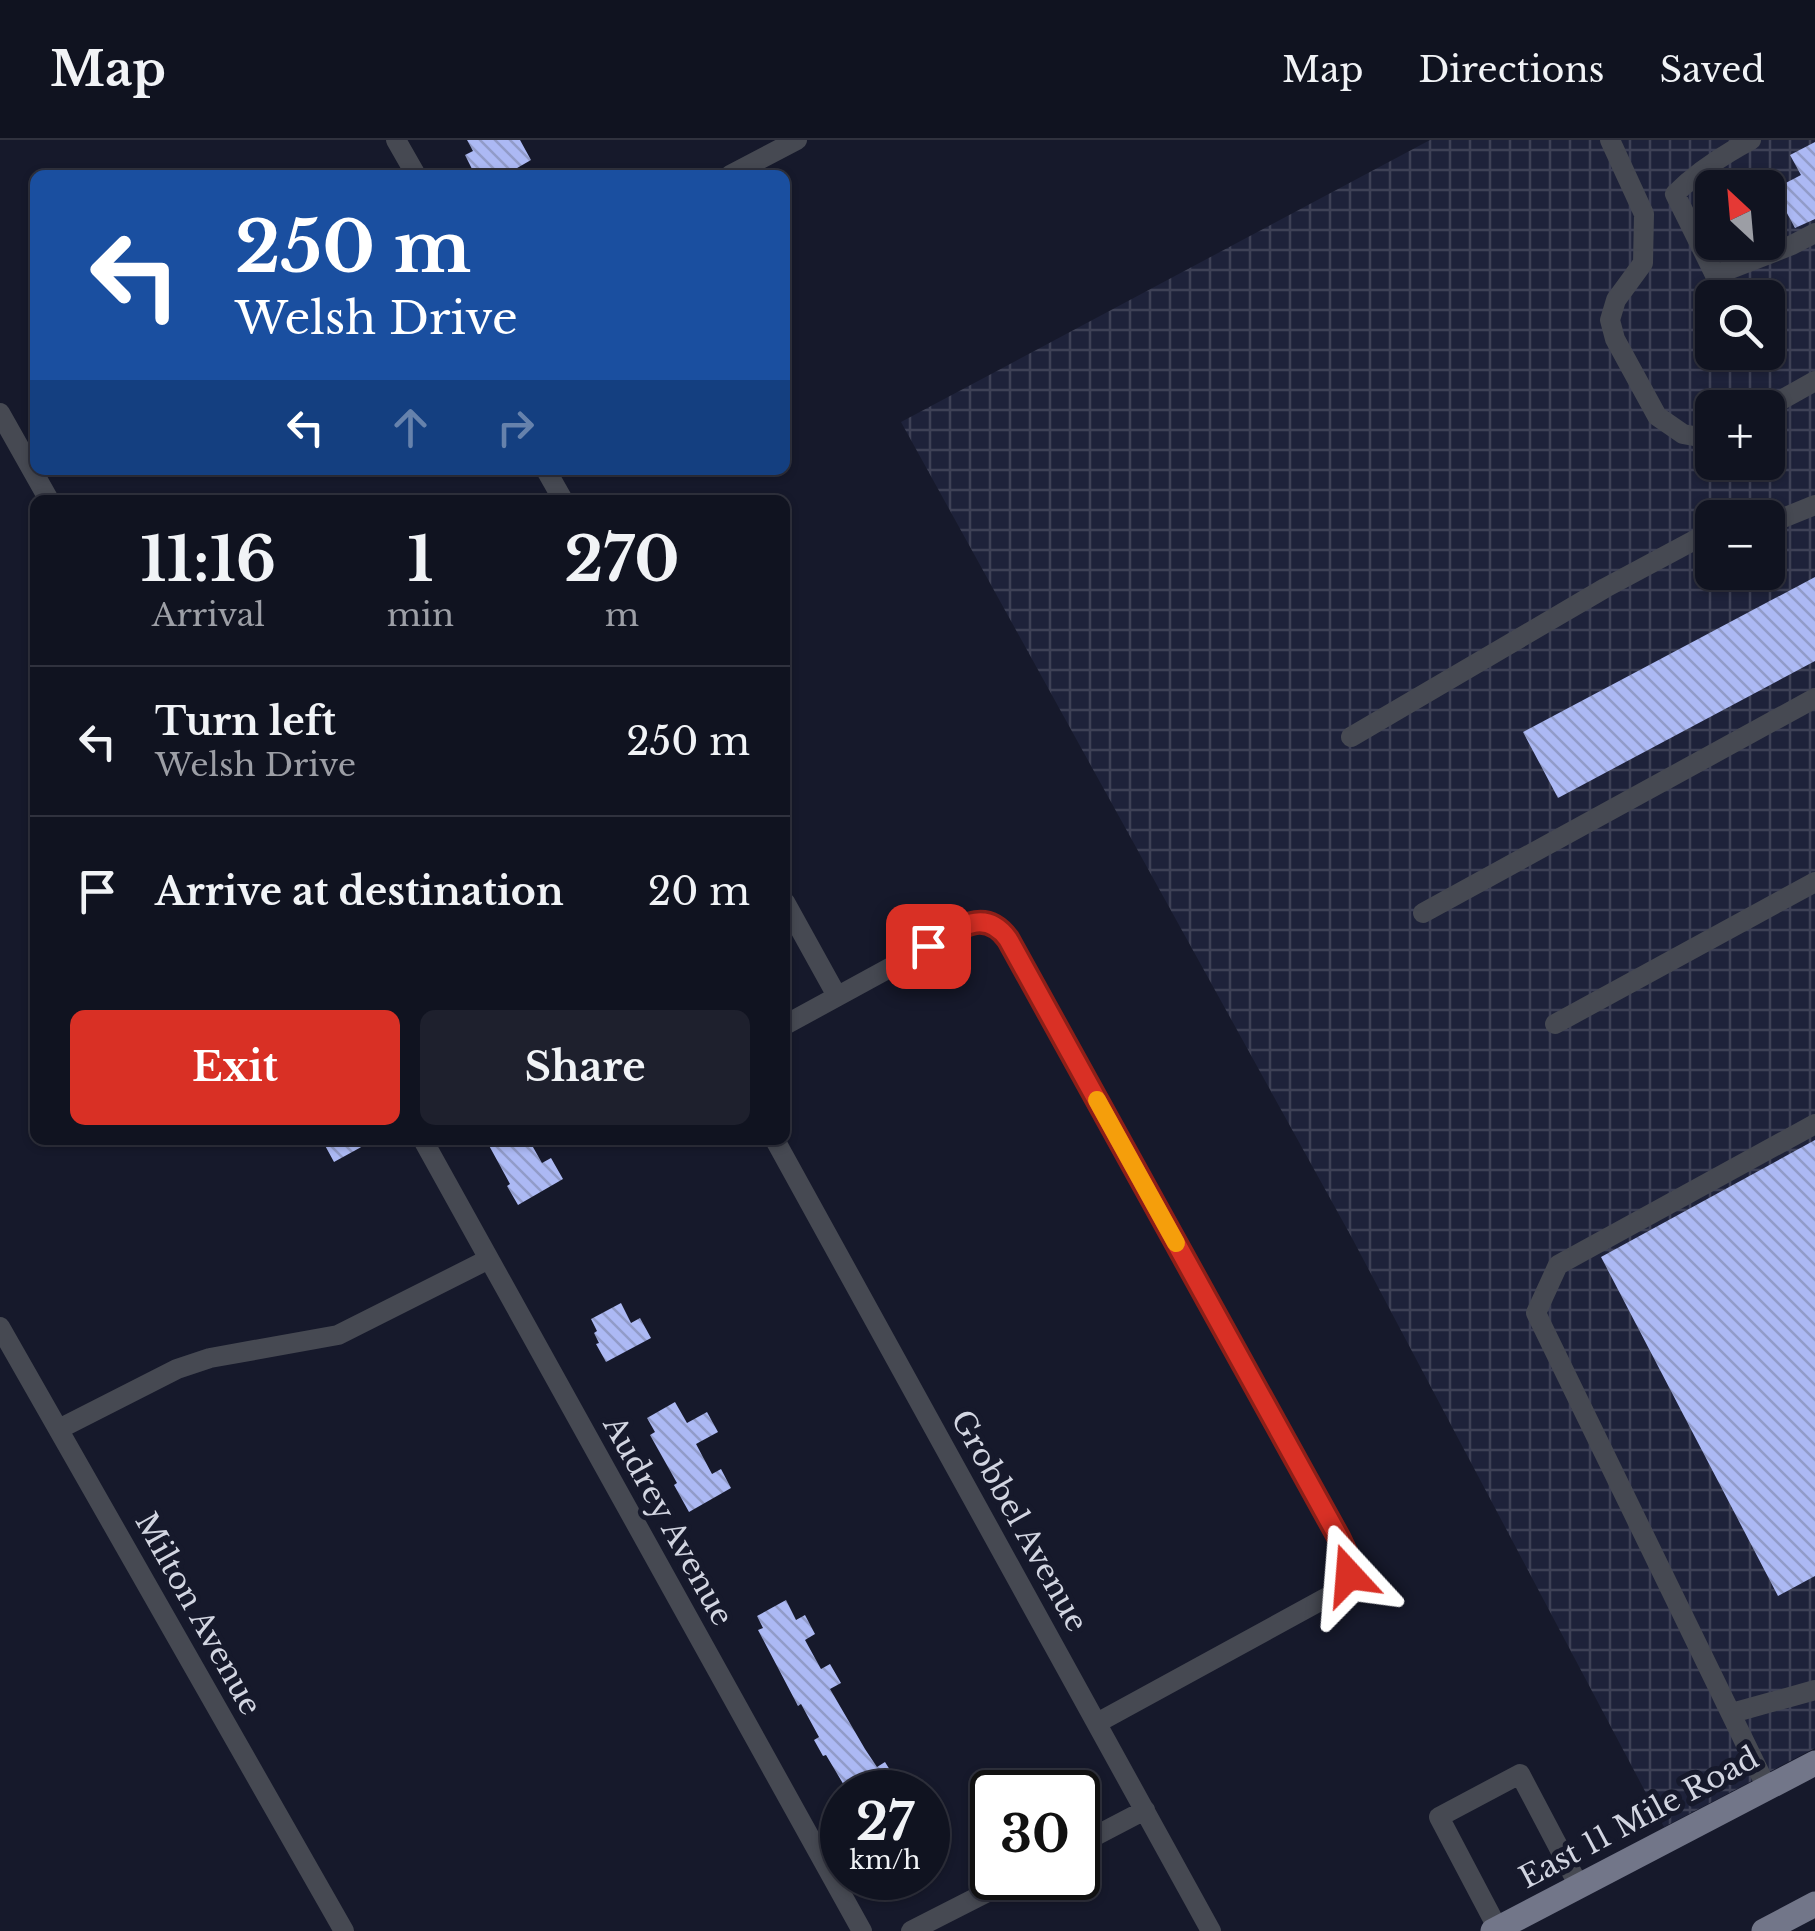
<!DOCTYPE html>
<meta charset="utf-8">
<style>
body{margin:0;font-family:"Libre Baskerville",serif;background:#1e202d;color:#f1f3f6;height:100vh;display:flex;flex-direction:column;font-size:38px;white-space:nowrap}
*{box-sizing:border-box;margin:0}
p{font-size:32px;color:#9c9ea5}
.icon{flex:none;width:55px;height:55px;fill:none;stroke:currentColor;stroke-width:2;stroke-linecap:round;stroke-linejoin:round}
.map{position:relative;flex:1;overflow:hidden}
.details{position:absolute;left:30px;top:355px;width:760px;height:650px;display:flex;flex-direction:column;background:#101320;border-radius:15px;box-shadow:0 2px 8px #0004,0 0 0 2px #30323e}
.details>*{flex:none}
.hud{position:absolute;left:30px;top:30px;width:760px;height:305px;border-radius:15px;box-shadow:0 2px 8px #0004,0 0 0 2px #30323e;background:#1a4fa0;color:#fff;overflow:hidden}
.needle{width:65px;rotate:334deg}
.fabs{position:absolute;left:1695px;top:30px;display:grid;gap:20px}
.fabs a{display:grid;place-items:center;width:90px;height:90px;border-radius:15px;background:#101320;box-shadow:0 2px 8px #0004,0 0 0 2px #30323e;font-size:50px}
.speed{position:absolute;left:820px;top:1630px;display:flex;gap:20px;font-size:50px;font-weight:700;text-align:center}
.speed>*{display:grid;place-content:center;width:130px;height:130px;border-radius:50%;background:#101320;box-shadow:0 2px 8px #0004,0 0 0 2px #30323e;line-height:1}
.speed small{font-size:25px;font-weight:400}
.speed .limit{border:5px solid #111;border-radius:15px;background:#fff;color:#111}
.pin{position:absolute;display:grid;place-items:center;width:85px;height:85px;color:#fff;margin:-42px;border-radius:20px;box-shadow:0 5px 15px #0006}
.me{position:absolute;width:110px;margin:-55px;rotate:341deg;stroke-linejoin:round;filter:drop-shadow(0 0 8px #0008)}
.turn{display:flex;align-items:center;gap:35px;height:210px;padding:0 40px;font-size:45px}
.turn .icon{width:130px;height:130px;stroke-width:2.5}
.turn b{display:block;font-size:70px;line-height:85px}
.lanes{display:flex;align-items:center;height:95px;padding:0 40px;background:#0003;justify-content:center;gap:50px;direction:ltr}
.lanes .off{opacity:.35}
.eta{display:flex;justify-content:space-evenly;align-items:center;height:170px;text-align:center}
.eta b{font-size:60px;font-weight:700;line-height:70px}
.primary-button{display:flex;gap:20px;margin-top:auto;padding:20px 40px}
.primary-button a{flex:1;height:115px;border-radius:15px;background:#d93025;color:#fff;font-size:40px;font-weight:700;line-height:115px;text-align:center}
.primary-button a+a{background:#1e202d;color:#f1f3f6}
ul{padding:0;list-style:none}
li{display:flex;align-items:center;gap:30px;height:150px;padding:0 40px;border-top:2px solid #30323e}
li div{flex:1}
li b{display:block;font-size:38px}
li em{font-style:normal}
header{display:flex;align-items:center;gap:60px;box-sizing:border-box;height:140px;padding:0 50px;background:#101320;border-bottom:2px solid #30323e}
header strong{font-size:48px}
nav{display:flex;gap:55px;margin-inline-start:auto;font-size:35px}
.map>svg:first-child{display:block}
.industrial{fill:url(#industrial-grid);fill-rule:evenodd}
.building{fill:url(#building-back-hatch)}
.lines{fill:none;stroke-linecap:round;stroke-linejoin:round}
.minor{stroke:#464952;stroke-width:20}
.major{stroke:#727689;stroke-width:25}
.route-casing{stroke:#8d1f18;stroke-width:25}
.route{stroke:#d93025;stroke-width:18}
.slow{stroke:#f59e0b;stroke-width:18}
.labels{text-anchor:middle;stroke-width:10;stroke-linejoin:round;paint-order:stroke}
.street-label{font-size:30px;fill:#d2d5e1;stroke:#16192b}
</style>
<header>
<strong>Map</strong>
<nav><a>Map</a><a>Directions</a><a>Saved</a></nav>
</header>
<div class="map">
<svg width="1815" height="1791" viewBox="0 0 1815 1791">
<defs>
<pattern id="industrial-grid" width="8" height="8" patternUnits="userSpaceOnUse" patternTransform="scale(2.5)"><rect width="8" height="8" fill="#1e223a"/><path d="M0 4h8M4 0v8" fill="none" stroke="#3e4156"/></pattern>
<pattern id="building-back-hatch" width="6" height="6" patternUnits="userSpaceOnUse" patternTransform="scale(2.5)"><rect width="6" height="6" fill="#acb9f4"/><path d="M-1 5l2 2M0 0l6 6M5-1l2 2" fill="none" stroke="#919bc8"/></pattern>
</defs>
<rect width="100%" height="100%" fill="#16192b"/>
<path class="industrial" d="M1430,0H1815V1608L1664,1687L1352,1098L901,282ZM1712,48H1768V102H1712ZM1712,158H1768V212H1712ZM1712,268H1768V322H1712ZM1712,378H1768V432H1712Z"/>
<path class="building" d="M467,0H520L531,20L505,35H475L465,15L473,11Z
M1815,2V79L1795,88L1774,49L1801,35L1790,15Z
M1815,437V521L1558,658L1523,592Z
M322,1000H374L334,1022Z
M486,1000H529L542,1023L551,1018L563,1039L518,1065L507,1046L510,1044Z
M1815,1000V1436L1778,1456L1601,1117Z
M621,1163L631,1183L640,1178L651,1198L606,1222L596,1204L599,1203L594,1193L597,1191L591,1179Z
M675,1262L687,1283L707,1272L718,1292L696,1304L712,1334L721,1329L731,1348L689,1372L674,1345L677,1343L650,1295L655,1292L647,1278Z
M786,1460L796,1480L805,1475L815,1494L805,1500L821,1529L830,1524L841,1543L830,1549L865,1609L877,1627L885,1622L898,1643L881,1652H848L826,1615L823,1616L814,1600L819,1597L801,1564L798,1566L758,1490L763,1488L757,1476Z"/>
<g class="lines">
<path class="minor" d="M396,0L416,35
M1610,0L1644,74L1643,123L1616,160L1610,180L1615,199L1657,276L1683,294L1699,297L1712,294
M1751,0C1723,15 1698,31 1675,54L1715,135L1792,105L1815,93
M730,35L797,0
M1767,268L1815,241
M0,273L49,360
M546,330L563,360
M1768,384L1815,365
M1351,597L1605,448L1704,395L1712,393
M785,762L837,856
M1423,773L1815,558
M1555,884L1815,742
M785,885L970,784L981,781L1001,789L1347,1415C1351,1434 1347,1444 1331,1455L1097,1583
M423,1000L862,1791
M775,1000L1211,1791
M0,1187L344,1791
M59,1289L177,1229L210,1218L338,1195L489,1119
M1732,1573L1815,1550
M1767,1648L1536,1173L1558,1125L1815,984
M1078,1705L1145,1670
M1498,1789L1439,1677L1520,1634L1579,1746
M911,1791L1015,1738"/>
<path class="major" d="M1493,1791L1815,1623
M1764,1791L1815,1764"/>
</g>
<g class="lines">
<g class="route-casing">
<path id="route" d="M928,806C956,791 983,765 1008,799L1339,1398L1347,1415L1349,1435"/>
</g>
<use href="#route" class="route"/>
<path class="slow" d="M1097,960L1176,1103"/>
</g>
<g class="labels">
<g class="street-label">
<text transform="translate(668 1381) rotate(61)" y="10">Audrey Avenue</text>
<text transform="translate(1019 1381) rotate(61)" y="10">Grobbel Avenue</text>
<text transform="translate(198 1474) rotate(61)" y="10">Milton Avenue</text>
<text transform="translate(1639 1678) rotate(-28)" y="10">East 11 Mile Road</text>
</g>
</g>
</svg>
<div class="fabs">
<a><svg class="needle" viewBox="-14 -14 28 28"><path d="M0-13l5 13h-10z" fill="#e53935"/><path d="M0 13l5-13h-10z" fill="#9c9ea5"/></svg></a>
<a><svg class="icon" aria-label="search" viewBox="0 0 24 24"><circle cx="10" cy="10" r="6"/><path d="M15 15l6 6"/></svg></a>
<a>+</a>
<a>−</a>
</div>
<div class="speed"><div>27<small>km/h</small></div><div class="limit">30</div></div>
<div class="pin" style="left:928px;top:806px;background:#d93025"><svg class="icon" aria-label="arrive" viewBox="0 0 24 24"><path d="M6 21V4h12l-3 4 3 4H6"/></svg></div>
<svg class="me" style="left:1349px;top:1435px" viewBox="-20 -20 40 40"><path d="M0-17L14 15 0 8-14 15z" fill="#d93025" stroke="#fff" stroke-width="4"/></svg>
<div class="hud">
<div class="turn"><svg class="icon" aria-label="left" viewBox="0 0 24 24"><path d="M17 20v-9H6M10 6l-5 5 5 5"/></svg><div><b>250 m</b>Welsh Drive</div></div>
<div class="lanes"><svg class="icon" aria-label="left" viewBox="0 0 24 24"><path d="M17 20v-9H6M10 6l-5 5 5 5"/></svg><svg class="icon off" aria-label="ahead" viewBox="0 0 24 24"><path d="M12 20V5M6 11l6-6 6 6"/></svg><svg class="icon off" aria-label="right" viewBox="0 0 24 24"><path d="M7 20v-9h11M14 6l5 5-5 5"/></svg></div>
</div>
<section class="details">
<div class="eta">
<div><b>11:16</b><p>Arrival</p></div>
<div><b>1</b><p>min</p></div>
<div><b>270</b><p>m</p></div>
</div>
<ul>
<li><svg class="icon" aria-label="left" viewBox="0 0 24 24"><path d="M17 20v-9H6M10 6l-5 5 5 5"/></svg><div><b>Turn left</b><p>Welsh Drive</p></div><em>250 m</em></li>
<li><svg class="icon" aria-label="arrive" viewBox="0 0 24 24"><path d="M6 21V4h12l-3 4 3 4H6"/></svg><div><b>Arrive at destination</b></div><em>20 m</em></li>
</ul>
<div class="primary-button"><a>Exit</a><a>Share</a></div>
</section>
</div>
